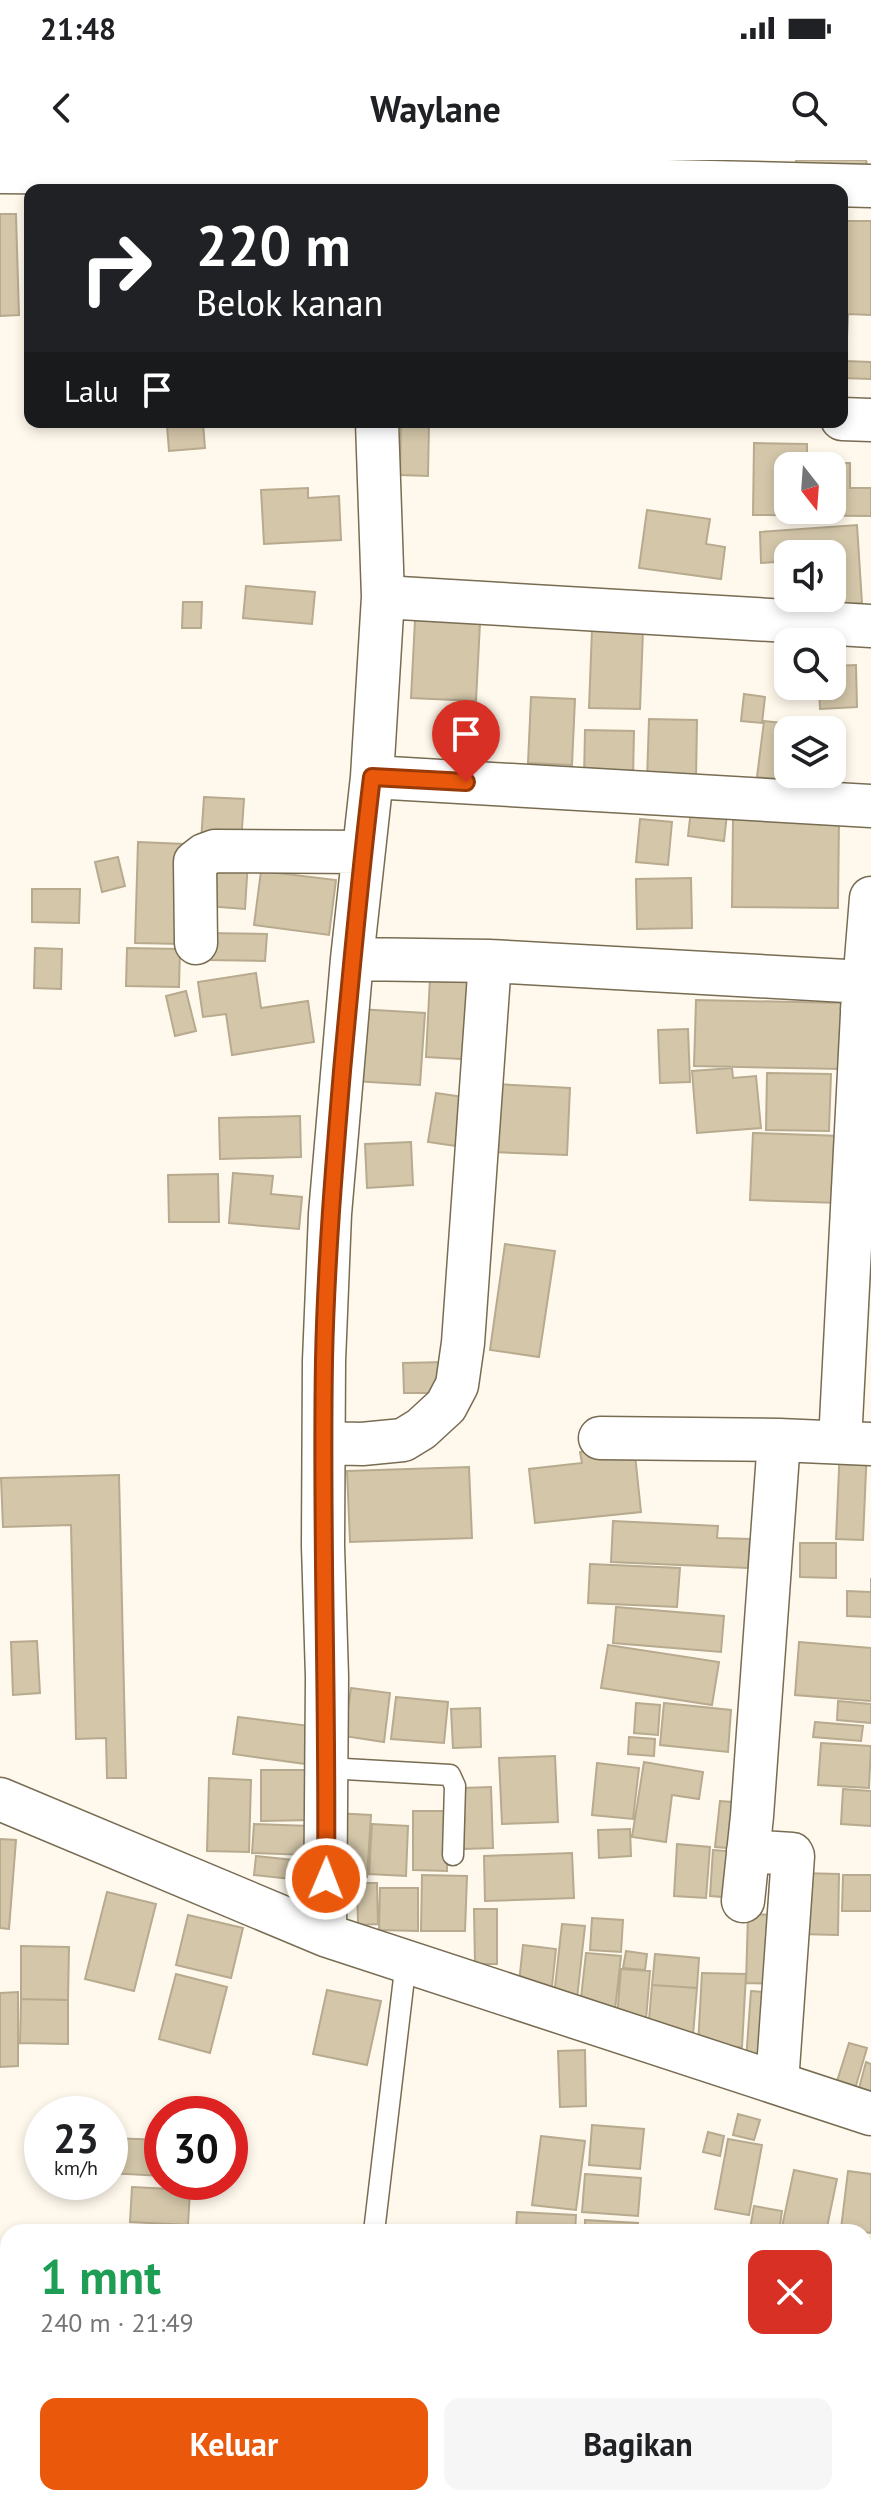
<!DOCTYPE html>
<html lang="id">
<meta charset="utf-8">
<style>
body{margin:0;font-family:"PT Sans",sans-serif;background:#f6f6f6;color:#202124;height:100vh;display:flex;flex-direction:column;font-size:30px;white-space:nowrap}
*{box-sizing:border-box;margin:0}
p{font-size:26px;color:#757577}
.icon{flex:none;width:44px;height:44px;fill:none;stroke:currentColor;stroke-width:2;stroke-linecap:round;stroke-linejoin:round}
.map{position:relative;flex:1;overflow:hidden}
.details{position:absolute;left:0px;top:2064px;width:872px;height:282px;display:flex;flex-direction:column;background:#fff;border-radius:24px 24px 0 0;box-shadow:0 4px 12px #0003}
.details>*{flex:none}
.hud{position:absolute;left:24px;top:24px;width:824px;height:244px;border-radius:16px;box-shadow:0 4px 12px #0003;background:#202124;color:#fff;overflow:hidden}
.needle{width:52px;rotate:163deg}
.tools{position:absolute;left:774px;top:292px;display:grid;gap:16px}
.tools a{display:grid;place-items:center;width:72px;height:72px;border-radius:16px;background:#fff;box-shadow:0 4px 12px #0003;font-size:40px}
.speed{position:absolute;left:24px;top:1936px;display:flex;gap:16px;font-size:40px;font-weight:700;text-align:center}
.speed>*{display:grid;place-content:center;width:104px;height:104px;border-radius:50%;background:#fff;box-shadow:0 4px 12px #0003;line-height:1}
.speed small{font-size:20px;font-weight:400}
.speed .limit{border:12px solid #d22;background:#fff;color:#111}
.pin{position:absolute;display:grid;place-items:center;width:68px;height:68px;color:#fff;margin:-82px -34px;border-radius:50% 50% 50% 0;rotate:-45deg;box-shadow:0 0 8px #0007}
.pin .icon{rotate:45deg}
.me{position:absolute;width:88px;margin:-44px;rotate:1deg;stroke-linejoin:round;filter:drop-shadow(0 0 6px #0008)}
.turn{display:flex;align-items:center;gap:28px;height:168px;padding:0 40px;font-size:36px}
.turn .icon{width:104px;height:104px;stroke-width:2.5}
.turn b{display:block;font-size:56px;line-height:68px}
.then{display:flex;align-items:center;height:76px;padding:0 40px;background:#0003;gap:16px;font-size:30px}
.round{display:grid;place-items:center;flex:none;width:84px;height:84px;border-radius:16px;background:#f6f6f6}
.head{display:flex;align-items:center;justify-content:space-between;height:136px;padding:0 40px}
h1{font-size:48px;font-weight:700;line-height:60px;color:#1e9e55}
.action{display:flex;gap:16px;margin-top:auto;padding:16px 40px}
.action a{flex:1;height:92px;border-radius:16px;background:#ea580c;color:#fff;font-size:32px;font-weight:700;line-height:92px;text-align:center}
.action a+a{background:#f6f6f6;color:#202124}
.status{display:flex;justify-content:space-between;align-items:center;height:56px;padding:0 40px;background:#fff;direction:ltr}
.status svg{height:22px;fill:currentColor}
header{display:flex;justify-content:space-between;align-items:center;height:104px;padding:0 40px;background:#fff;font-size:36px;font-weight:700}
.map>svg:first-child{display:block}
.building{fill:#d3c6a9;stroke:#b7aa8e;stroke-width:2;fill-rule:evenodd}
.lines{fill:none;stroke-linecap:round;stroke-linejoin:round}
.service-casing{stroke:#786c52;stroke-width:23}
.minor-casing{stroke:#786c52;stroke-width:45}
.service{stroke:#fff;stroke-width:20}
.minor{stroke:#fff;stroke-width:42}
.route-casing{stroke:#983908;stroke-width:20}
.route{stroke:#ea580c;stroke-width:14}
</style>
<div class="status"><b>21:48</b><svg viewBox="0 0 49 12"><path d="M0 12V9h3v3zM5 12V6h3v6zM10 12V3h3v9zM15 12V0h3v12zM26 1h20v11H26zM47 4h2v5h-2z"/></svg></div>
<header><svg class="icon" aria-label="back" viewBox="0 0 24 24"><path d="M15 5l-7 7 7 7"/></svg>Waylane<svg class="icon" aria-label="search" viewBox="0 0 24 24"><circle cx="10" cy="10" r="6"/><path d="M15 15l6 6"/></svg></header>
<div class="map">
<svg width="871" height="2345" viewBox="0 0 871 2345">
<rect width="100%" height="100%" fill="#fff9ed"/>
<path class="building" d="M796,0H866L867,5L797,13Z
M0,54H16L19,155L0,156Z
M847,61H871V155L848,154L846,201L871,202V219L842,218V122L845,123Z
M401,262H429L428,316L400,315Z
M203,263L205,288L169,291L167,266Z
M754,283L807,284V303H850V328H871V356L753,355ZM788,306H832V350H788Z
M308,328V338L339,336L341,380L264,384L261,330Z
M647,350L710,359L706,384L725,387L721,419L639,408Z
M857,365L862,443L812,446V438H832V394H788V401L761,403L760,372Z
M246,426L315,432L312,464L243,458Z
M183,442H202L201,468H182Z
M415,460L480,463L476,541L411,538Z
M592,469L643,470L640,549L589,548Z
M856,505L857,547L820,549L819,526H832V506Z
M744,534L765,537L762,563L741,561Z
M531,537L575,539L572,605L528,603Z
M649,559L697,560L696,621L647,620Z
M764,561L839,569L832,626L757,617ZM788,570H832V614H788Z
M585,570L634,571L633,619L584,618Z
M204,637L244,639L241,683L201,681Z
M691,650L727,654L724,681L688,676Z
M733,658H839L838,748L732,747Z
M640,659L672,662L668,705L636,702Z
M138,682L185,684L182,784L135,783Z
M118,697L125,726L102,732L95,702Z
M211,698L248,701L245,749L207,746Z
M261,711L336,720L329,775L254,765Z
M691,718L692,768L637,769L636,719Z
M32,729H80L79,763L32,762Z
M207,773L267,774L265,801L206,800Z
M35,788L62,789L61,829L34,828Z
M127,788L180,789L179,827L126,826Z
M256,813L261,848L308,841L314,882L232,895L226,854L203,857L198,822Z
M430,818L483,821L478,900L426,897Z
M186,831L196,871L175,876L166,836Z
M696,840L843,843L842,909L694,906Z
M358,849L425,853L420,925L353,921Z
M688,869L690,922L660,923L658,870Z
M732,908L733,918L756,916L761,968L697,973L692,911Z
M767,913L831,914L829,971L766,970Z
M495,924L570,928L567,995L492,992Z
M436,933L478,939L470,988L428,982Z
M300,956L301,997L220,999L219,958Z
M753,973L841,976L839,1043L750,1040Z
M411,982L413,1025L367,1028L365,984Z
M233,1013L273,1016L271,1034L302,1037L299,1069L229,1063Z
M218,1014L219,1062H169L168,1015Z
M505,1084L555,1091L539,1197L490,1190Z
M444,1202V1233H404L403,1203Z
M634,1285L641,1352L535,1363L529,1309L582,1303L580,1292Z
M840,1286L867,1287L863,1380L836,1379Z
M469,1307L472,1378L350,1382L347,1311Z
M119,1315L126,1618H107L106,1578L76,1579L71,1365L3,1367L1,1318Z
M613,1361L718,1366L717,1378L750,1379L748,1408L611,1402Z
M800,1383H836V1418L800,1417Z
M590,1404L680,1408L677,1447L588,1443Z
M871,1418V1457L847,1456V1431L871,1432Z
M616,1447L724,1456L721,1492L613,1483Z
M37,1481L40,1533L13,1535L11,1482Z
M799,1482L871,1488V1541L795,1535Z
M608,1485L719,1502L712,1545L601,1528Z
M351,1528L390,1533L384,1582L344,1576Z
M396,1537L448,1542L444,1583L391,1579Z
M838,1541L871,1544V1563L837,1560Z
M636,1543L660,1545L658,1575L634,1573Z
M664,1543L731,1550L728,1592L660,1585Z
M480,1548L481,1587L453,1588L451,1549Z
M238,1557L318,1567L313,1605L233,1594Z
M815,1562L863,1566L861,1581L813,1577Z
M629,1577L655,1579L654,1596L628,1594Z
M821,1583L871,1586L869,1628L818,1625Z
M555,1596L558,1662L502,1664L499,1598Z
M644,1602L703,1612L699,1639L672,1635L666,1682L632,1677Z
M597,1603L639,1608L633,1659L592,1655Z
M261,1610H313V1660L261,1661Z
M209,1618L251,1620L249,1692L207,1691Z
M491,1627L493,1688L464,1689L462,1628Z
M843,1629L871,1631V1666L841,1664Z
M720,1641L745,1643L740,1689L715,1687Z
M413,1651H447V1711L413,1710Z
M334,1653L371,1655L367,1717L331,1715Z
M254,1664L310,1666L308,1695L252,1693Z
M372,1664L408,1666L406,1716L369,1714Z
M630,1669L631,1696L599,1698L598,1670Z
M0,1679L16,1680L9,1769L0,1768Z
M677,1684L710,1687L706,1738L674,1736Z
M713,1690L738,1692L735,1738L710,1736Z
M572,1693L574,1738L485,1741L484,1696Z
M256,1696L293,1700L291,1719L254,1715Z
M800,1713L839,1714L838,1775L799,1774Z
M422,1715L467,1716L465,1771H421Z
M843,1715H871V1751H842Z
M357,1723H377L378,1764L358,1765Z
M380,1728H418V1771L379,1770Z
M107,1732L156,1744L134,1831L85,1819Z
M474,1749H497V1804H475Z
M748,1754L783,1755L781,1824L746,1823Z
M188,1755L243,1768L231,1818L176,1805Z
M592,1758L623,1760L621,1792L590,1790Z
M562,1764L585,1766L576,1848L553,1845Z
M523,1785L556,1789L551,1836L518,1832Z
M21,1786L69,1787L68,1840L21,1839Z
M626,1791L647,1794L645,1810L623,1808Z
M586,1793L621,1796L614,1859L579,1856Z
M655,1794L699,1798L697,1828L652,1825Z
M621,1809L650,1811L645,1872L616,1869Z
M702,1813L746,1814L742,1887L698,1886Z
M176,1814L227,1827L210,1893L159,1879Z
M652,1825L697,1828L693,1875L648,1871Z
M327,1830L381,1841L367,1905L313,1894Z
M751,1831L780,1833L774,1902L746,1900Z
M18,1832V1906L0,1907V1833Z
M21,1839L68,1840V1884L20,1883Z
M849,1883L867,1888L852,1939L833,1934Z
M585,1890L586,1946L560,1947L558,1891Z
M866,1902L871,1904V1948L855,1943Z
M738,1954L760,1960L754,1980L733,1975Z
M592,1965L644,1969L640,2009L589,2005Z
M708,1972L724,1976L720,1996L703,1992Z
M541,1976L585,1981L576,2050L532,2045Z
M111,1978L162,1980V2016L110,2013Z
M728,1979L762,1985L749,2055L715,2049Z
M794,2010L837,2019L826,2072H806L782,2067Z
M848,2011L871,2014V2073L841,2069Z
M585,2014L641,2018L638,2056L582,2052Z
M132,2027L190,2030L188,2065L130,2062Z
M754,2046L782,2051L779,2072L750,2069Z
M517,2052L576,2055L575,2072L516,2070Z
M585,2060L638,2063L637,2072H585Z
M864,2084L871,2085V2130L864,2129Z
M0,2089H8V2117H0Z
M8,2119V2174L0,2175V2120Z
M864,2134H871V2224L864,2223Z
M12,2338H70V2345H12Z
M72,2338H104L103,2345H72Z
M109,2338H168V2345H109Z
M182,2338H226V2345H182Z
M234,2338H282V2341L234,2343Z"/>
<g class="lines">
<g class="service-casing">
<path id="service" d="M327,1608L450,1615L455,1626L453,1695
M374,2072L406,1801
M353,2345V2338"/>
</g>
<g class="minor-casing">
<path id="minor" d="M0,12L464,16L871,26
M842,259L871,260
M383,437L871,466
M372,617L871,646
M196,783L195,702L204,695L215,691L362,692
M352,799L490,801L864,822
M862,850L871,738
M600,1278L779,1280
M840,1282L862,854
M324,1283L362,1284L403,1280L421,1269L446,1246L457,1225L463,1183L490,801
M0,1639L325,1775L871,1954
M748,1691L792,1694L793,1696L777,1923
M743,1741L752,1656L779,1280L871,1284
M325,1775L327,1517L323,1386L324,1201L330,1054L352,799L372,617L383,437L377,262
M0,2227H8"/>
</g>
<use href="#service" class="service"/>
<use href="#minor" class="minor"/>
</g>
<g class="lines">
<g class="route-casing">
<path id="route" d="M326,1719C328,1546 321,1373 324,1200C326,1103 334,1007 342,911C351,813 360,715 372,617L466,622"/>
</g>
<use href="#route" class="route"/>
</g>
</svg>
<div class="tools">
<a><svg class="needle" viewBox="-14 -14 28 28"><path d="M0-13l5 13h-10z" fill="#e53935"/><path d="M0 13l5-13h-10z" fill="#757577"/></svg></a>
<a><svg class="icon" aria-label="sound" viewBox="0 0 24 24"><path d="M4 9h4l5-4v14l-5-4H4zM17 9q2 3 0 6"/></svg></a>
<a><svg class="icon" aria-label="search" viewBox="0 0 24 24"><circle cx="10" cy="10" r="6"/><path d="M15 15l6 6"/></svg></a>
<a><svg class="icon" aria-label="layers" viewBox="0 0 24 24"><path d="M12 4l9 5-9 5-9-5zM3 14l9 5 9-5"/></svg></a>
</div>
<div class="speed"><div>23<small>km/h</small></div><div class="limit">30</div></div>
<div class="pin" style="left:466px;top:622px;background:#d93025"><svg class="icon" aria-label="arrive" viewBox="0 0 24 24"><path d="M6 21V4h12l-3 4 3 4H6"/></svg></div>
<svg class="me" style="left:326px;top:1719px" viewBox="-20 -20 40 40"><circle r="17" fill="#ea580c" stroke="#fff" stroke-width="3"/><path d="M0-11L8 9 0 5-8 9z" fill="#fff"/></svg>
<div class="hud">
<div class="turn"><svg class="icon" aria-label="right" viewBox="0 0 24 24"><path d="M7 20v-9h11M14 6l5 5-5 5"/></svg><div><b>220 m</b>Belok kanan</div></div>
<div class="then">Lalu<svg class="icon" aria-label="arrive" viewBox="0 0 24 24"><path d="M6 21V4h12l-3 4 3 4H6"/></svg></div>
</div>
<section class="details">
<div class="head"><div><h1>1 mnt</h1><p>240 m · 21:49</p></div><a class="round" style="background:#d93025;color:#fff"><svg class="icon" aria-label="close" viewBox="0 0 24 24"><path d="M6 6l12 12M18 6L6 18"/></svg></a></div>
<div class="action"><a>Keluar</a><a>Bagikan</a></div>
</section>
</div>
